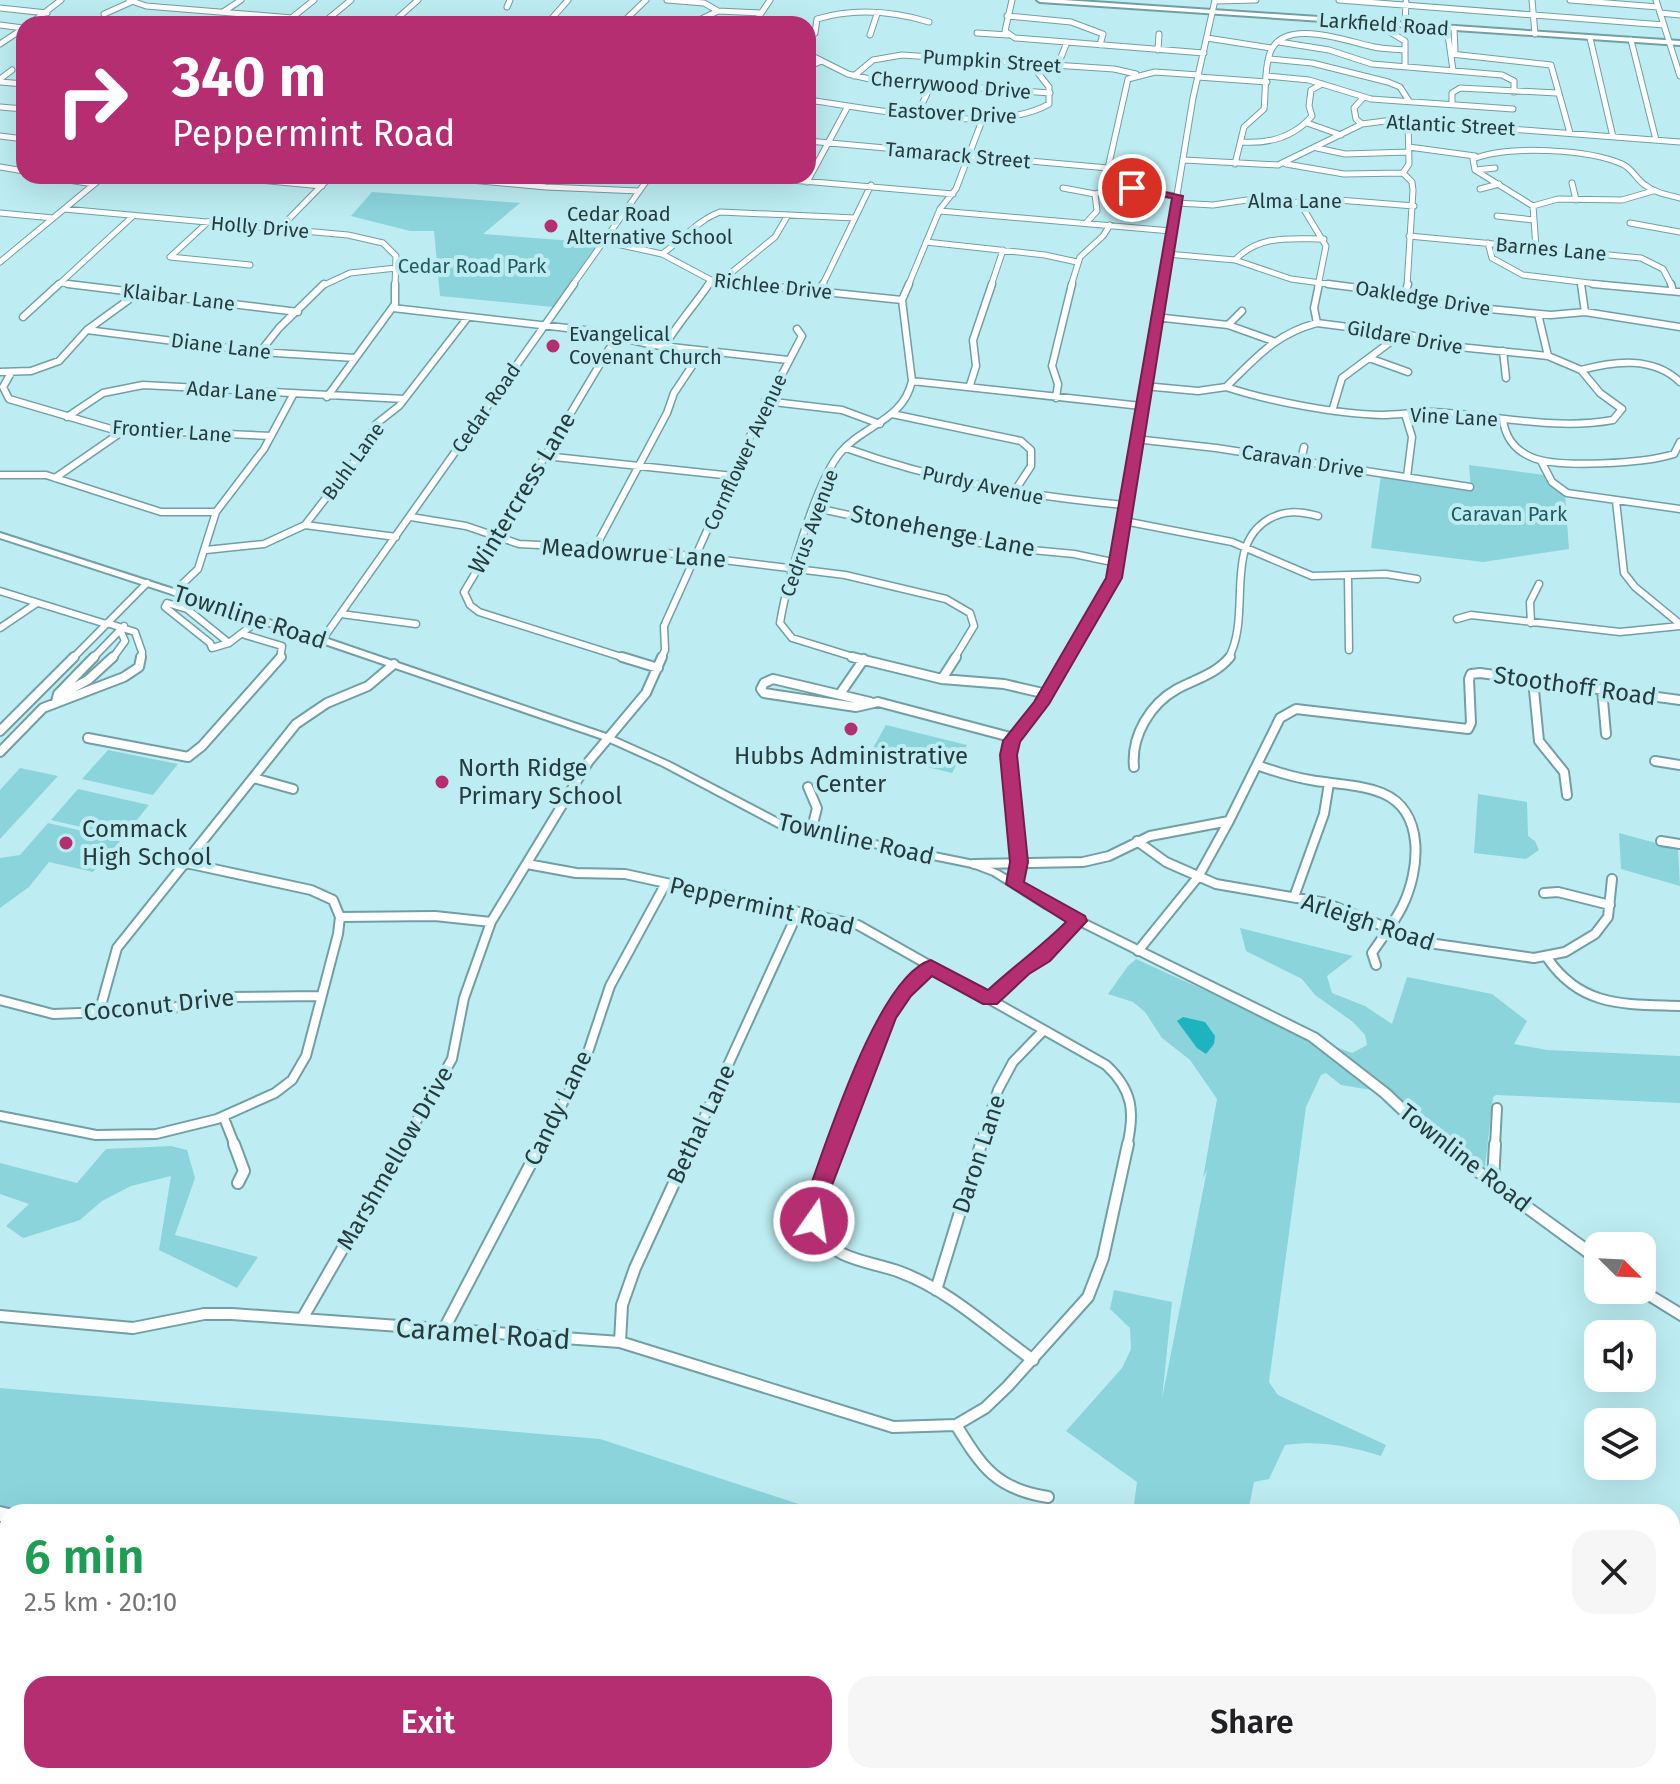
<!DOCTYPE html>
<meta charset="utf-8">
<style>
body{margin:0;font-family:"Fira Sans",sans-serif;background:#f6f6f6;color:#202124;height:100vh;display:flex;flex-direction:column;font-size:30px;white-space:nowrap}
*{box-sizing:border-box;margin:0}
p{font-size:26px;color:#757577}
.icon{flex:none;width:44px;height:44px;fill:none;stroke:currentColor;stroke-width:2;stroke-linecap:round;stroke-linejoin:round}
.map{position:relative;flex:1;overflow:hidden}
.drawer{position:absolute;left:0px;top:1504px;width:1680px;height:280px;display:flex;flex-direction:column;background:#fff;border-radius:24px 24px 0 0;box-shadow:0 8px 32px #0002}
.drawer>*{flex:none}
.banner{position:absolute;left:16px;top:16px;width:800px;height:168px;border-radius:24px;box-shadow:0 8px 32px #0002;background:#b52e71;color:#fff;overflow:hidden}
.needle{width:52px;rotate:114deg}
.fabs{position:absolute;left:1584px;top:1232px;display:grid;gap:16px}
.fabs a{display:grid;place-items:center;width:72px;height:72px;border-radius:16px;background:#fff;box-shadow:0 8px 32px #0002;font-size:40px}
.pin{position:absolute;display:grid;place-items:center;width:68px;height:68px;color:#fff;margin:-34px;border:4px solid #fff;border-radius:50%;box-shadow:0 2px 8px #0007}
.me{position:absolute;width:88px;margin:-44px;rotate:13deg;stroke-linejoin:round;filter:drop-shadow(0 0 6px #0008)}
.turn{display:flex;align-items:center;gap:28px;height:168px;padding:0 24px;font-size:36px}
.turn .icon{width:104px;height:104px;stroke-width:2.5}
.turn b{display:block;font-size:56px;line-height:68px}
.round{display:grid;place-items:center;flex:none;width:84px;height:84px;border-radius:24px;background:#f6f6f6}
.overview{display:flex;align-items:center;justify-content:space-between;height:136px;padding:0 24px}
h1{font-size:48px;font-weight:600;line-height:60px;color:#1e9e55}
.cta{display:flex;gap:16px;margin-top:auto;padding:16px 24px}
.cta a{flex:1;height:92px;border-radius:24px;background:#b52e71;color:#fff;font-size:32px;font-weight:600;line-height:92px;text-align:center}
.cta a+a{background:#f6f6f6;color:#202124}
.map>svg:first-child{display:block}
.green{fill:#8bd4dc}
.water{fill:#1fb3c0}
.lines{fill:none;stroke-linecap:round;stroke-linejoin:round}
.minor-far3-casing{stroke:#719fa4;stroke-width:7}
.minor-far2-casing{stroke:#719fa4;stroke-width:9}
.minor-far1-casing{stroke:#719fa4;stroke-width:12}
.minor-casing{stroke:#719fa4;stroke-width:14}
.major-casing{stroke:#719fa4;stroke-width:4}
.highway-casing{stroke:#719fa4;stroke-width:4}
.minor-far3{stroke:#fff;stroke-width:5}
.minor-far2{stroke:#fff;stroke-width:6}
.minor-far1{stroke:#fff;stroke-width:8}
.minor{stroke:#fff;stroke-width:10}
.major{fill:#fff;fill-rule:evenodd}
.highway{fill:#fff;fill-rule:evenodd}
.route{fill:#b52e71;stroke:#761e49;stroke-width:2}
.poi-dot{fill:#b52e71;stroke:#bdedf2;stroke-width:3}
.labels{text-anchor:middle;stroke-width:8;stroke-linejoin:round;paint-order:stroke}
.far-street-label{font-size:20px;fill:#273a3c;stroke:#bdedf2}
.far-poi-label{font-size:20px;fill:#273a3c;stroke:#bdedf2;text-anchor:start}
.far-park-label{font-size:20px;fill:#235a60;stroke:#bdedf2}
.street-label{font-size:24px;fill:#273a3c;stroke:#bdedf2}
.poi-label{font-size:24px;fill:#273a3c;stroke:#bdedf2;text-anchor:start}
.near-street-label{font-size:28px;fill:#273a3c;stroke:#bdedf2}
</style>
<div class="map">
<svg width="1680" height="1784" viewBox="0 0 1680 1784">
<rect width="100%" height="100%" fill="#bdedf2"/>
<path class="green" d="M372,192L520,203L483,234L599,243L553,307L440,296L434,231H410L351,216Z
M1469,465L1544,475L1555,489L1565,495L1569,549L1483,562L1371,548L1381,475L1471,490Z
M886,725L967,745L952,773L870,753Z
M108,750L178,764L153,795L82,779Z
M20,768L58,776L0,839V790Z
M78,789L149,805L123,837L51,820Z
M1478,794L1527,802L1528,836L1535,841L1539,850L1526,859L1474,853Z
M48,823L121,840L93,872L49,862L29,887L0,908V858L20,855Z
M1619,833L1678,849L1680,886L1621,869Z
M1240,928L1353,956L1327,976L1332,993L1365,1006L1392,1024L1407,977L1492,994L1527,1021L1514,1044L1547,1050L1680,1056V1103L1496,1095L1493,1097L1485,1167L1454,1149L1396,1094L1341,1085L1326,1073L1321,1075L1306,1107L1269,1382L1278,1395L1386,1445L1381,1456C1349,1446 1319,1440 1285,1445L1269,1479L1254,1482L1248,1512H1133L1137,1482L1066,1431L1122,1368L1131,1349L1130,1328L1110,1309L1114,1290L1172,1302L1162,1399L1207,1170L1203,1178L1217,1099L1190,1060L1162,1038L1145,1012L1133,1002L1108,994L1128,966L1136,959L1296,1032L1352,1053L1367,1045L1365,1035L1353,1022L1315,995L1302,979L1246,951Z
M171,1146L187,1150L195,1178L175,1235L258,1257L237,1288L159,1250L171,1176L131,1186L102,1201L80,1220L23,1238L6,1226L29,1204L0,1194V1163L77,1183L106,1149Z
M0,1388L600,1439L823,1512H55L0,1508Z
M0,1574L8,1575V1699L0,1698Z
M293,1776H694L691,1784H289Z
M791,1776H1022L1044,1784H817Z
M1128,1776H1346L1356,1784H1145Z"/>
<path class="water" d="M1183,1017L1205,1022L1215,1036L1214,1044L1206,1054L1197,1048L1177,1021Z"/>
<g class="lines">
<g class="minor-far3-casing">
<path id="minor-far3" d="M129,0L146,6L292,18
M667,0L704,3L718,11L691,24
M1012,0L1005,31L1015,38L1204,53
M1339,0L1664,25
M1532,0L1535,34
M1570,0L1658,7
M1656,0L1680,76
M1215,1L1256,0
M507,7L510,0
M0,8L47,13
M718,11L761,13
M223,12L241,0
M1660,13L1680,15
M104,14L131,2
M1007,16L1071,22L1103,34L1100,45
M38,19L56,21
M30,24L61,0
M284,24L314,0
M322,24L351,0
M391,24L418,0
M547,24L568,0
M621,24L646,0
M754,24L770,0
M1383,24L1385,29L1405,41V66
M0,25L23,28
M1405,25L1406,2
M1447,28L1453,70
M977,33L1008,35
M870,35L877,14
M1207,38L1271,48
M1590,38L1613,137
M808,39L815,33L817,19C854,8 892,11 929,22
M1631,40L1656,140
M1279,42L1329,50L1372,64L1502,75L1514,81V92
M0,44L24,28
M1158,50L1159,34
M808,54L848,74L874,80L1050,93
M1451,54L1551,65L1570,133
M1451,54L1455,51L1454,28
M1269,59L1312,63L1388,82L1400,87L1409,101
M1058,65L1067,42
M808,67L821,61
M854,76L873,60L902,55L1114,69L1136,74
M1267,76L1309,80L1371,99L1513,109
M1198,77L1267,82
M0,79L12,70
M0,82L24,84
M808,100C871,108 994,136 1049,104V87L1038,73L1039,64
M1452,104V93L1460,88L1557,93
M0,107L24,109
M918,113L931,85
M1307,123L1341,135
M1362,124L1356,119L1354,108L1363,98
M0,136L24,139
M808,141L1108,168
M1241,142C1268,144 1294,137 1312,116L1309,106L1311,90L1322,84
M1409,147L1475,156
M1317,148L1345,154L1409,152
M1184,160L1278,165L1362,124L1393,120L1680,142
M1235,164L1244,127L1264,109C1266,92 1264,69 1270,53C1283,16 1349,42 1374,47C1384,49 1395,49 1405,50
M1286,164L1344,174L1403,173L1409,164L1408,120
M0,167L24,171
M1476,170L1495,168
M1403,173L1412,182L1413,190L1407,286
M42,176L94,184
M218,176L322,186
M428,176L546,187L639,191
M745,176L953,194
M807,182L848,106
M1572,183L1576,200
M1063,188L1095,194
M1480,189L1499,184
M1178,196C1152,194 1123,192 1108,168L1128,79L1155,72L1199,75
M1177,203L1213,205L1247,200L1291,203L1326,199L1414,206
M1300,203L1326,246L1318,286
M1533,206L1475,170L1473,159C1507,145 1588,149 1622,164C1632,168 1636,179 1645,185C1655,193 1668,195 1680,198
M64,209L348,235L383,243L396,256L395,286
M940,211L1171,231
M0,213L53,218
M1497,216L1534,220
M208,222L170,257L250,265
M1086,223L1097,211L1095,194L1124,184
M1630,223L1680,232
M280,228L331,176
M1409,236L1641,258L1663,269L1672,286
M603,241L662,254L711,280L767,286
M926,242L1045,255L1077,262
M1488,243L1492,258L1523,275L1614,286
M1536,247L1533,206L1558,199L1622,200L1653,191
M662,254C682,240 698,220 720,212L855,218
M1167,254L1235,260L1291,279L1343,286
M1235,260C1260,234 1291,239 1324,239
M0,262L104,176
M721,281L775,237L788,215
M61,283L84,286
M57,286L133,216
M322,286L350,273L396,268
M572,286L650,176
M707,286L711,280
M822,286L871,185
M908,286L940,209L956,189L983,118
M991,286L1003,250
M1071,286L1080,257L1103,236L1110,225
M1162,286L1193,98L1215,0"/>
</g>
<g class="minor-far2-casing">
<path id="minor-far2" d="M68,284L298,312
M747,284L902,300
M1328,284L1405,294L1447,305L1551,315L1585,312L1680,327
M1581,284L1585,312
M1593,284L1680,292
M1671,284L1673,291
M820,291L823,284
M1405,294L1408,284
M393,308L593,331L653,345L788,360
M1538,314L1548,356
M23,317L59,284
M1155,317L1228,325L1273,341
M1317,323L1314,308L1319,284
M1317,323L1410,335L1449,346L1548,356L1581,370L1600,393L1622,409L1613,420C1553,431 1491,414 1431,412C1414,412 1398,415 1382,415C1337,414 1268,401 1226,387C1256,358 1275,334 1317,323Z
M1228,325L1242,311
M87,330L260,352L355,358
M621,338L609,349L464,592L470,605L479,612L628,659
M664,347C677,324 694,306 709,284
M1503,351L1506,378
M260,352L279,328L324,284
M1369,358L1408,372
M1581,370C1615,361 1653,356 1680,382
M0,372L31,371L59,361L87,330L138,293
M11,373L3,387L9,399L111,429L271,436
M912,381L1141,406
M970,385L976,366L973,340L992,284
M1144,386L1198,391L1226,387
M327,397L395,304V284
M1056,398L1058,384L1052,366L1072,284
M765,401L842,410L880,424
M1333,408L1342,378L1389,343L1395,333
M892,414L1021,441L1031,450V466L1014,492
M1405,414L1412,437L1407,477
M67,417L103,393L143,385L404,399
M1503,419C1505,437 1515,450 1531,457C1557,469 1646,463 1674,454L1680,442
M1135,439L1216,448L1470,487
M846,448C936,481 1029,496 1124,505
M545,456L733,476
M1301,461L1304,447
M1541,461L1552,482L1567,493L1680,509
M1,475H46L161,512H216
M55,478L123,431
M1616,501L1624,573L1635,587L1680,624
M816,508L999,547L1074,554L1117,563
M411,517L466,526L519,544L642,550L845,575L946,599L970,613L974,626L954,659
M1124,521L1232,542L1312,576L1386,574L1417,579
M305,525L396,537
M596,546L667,413L674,393L702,351
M206,550L264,544L305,525L363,450L376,424L399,406L468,317
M1348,577L1349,650
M0,591L106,624
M174,592L198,569L216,512L264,449L293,395
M167,603L187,609L229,643L212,648L210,643L165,607Z
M341,614L416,624
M1457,619L1471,615L1620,632L1680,626
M107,623L135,632L142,652L141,659
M1531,623L1530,602L1539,584
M0,628L37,603
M242,634L282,646L280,659
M322,640L574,284
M229,643L259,620
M72,659L147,583
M92,659L124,626
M112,659L125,641L121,632
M661,659L665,650L664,626L747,442L802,336L797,329
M860,659L792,638L780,623C786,585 816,482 840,453C863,425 903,421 912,381L902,300L909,284
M1067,659L1114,578L1162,284
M1228,659C1253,615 1222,546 1269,519C1285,510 1300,511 1318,516"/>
</g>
<g class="minor-far1-casing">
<path id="minor-far1" d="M622,657L658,668
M852,657L942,679L1004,684L1047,694
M942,679L956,657
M1533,680L1539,741L1564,772L1567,795
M1602,689L1606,734
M842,691L864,659
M60,695L88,680L113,657
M56,702L58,694L94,657
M870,702L773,679L764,683L761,689L764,693L856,707L878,702L1014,738
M0,731L74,657
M88,738L188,757L202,746L281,657
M0,752L43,708L124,677L139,667L141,657
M1655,761L1680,765
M1257,765C1276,772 1296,778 1316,781C1338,784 1362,785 1382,793C1426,811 1420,871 1402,907C1394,923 1382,938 1372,953L1376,965
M1134,767C1131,736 1150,704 1177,689C1196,679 1216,674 1230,657
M254,778L293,789
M808,787L817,808L811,832
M1137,841L1166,862L1216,884L1326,903L1422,942L1534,958L1565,952L1595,934L1608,917L1612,879
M1661,841L1680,844
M527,864L576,873L625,874L858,925L1106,1065C1133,1090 1135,1112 1127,1146
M974,864L1083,862L1109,856L1150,836L1229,821L1280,718L1296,709L1468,729L1471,723L1469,679L1471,674L1480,673L1680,700
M1015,884L1019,862L1009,755L1012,741L1047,694L1069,657
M1544,893L1558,892L1610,905
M1294,897L1324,814L1329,783
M340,917L435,916L491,922
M1138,951L1198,877L1229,821
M1548,959C1582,1008 1626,1004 1680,1006
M990,999L1078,921
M0,1000L53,1014L161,1010L230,997L321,996
M99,1013L117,948L296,724L327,703L368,686L394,664
M0,1116L96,1135L156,1134L217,1119L275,1093L292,1080L306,1056L338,934L340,917L333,900L311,890L186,863
M224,1118L235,1146
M402,1146L452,1059L464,998L491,922L589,761L646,693L662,657
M540,1146L585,1061L610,986L666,883
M691,1146L798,912
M836,1146L887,1016L904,991L931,967
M980,1146L998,1090L1013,1062L1044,1030
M1495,1146L1497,1108"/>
</g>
<g class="minor-casing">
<path id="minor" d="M234,1144L244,1171L238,1183
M837,1144C827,1171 806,1204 819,1232C832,1260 874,1262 900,1272C949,1290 991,1330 1033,1360
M1493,1181L1495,1144
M936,1290L981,1144
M0,1316L133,1328L204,1314H232L620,1342L893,1427L956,1425L985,1408L1008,1386L1088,1297L1103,1258L1128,1144
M302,1319L403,1144
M444,1329L541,1144
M620,1342L622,1305L635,1268L692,1144
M956,1425C982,1467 996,1489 1048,1497
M0,1703L8,1704
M777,1776L803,1784
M283,1784L287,1776"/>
</g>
<g class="major-casing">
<path id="major" d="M1037,0H1063L1680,41V45L1040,2Z
M0,533L325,638L609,735L669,762L786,823L974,861L999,871L1053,904L1317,1034L1389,1090L1440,1138L1598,1252V1264L1594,1263L1432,1144L1381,1096L1309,1040L1045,908L993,875L972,867L780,828L663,766L603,739L319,642L0,538Z
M1642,1285L1680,1308V1320L1638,1294L1636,1290H1642Z"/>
</g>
<g class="highway-casing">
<path id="highway" d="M0,1507L13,1510L14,1512H8V1522L0,1521Z
M0,1564H8V1578H0Z
M1027,1776H1055L1061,1778L1063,1784H1035L1029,1782Z
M1104,1776H1131L1136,1778L1138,1784H1111L1106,1782Z"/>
</g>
<use href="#minor-far3" class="minor-far3"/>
<use href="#minor-far2" class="minor-far2"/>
<use href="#minor-far1" class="minor-far1"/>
<use href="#minor" class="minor"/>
<use href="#major" class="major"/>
<use href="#highway" class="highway"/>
</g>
<path class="route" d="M1132,185L1183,196L1122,578L1049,704L1020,742L1017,755L1028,862L1024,882L1085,916L1087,921L1050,961L1029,974L997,1004H983L932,976L911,996L896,1018L826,1201L821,1227L814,1229L806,1227L803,1221L805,1201C825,1148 877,976 931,960L988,990C1014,966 1041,947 1066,922L1006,884L1010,862L1000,755L1003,741L1034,702L1106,578L1172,198L1128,190V186Z"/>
<g class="poi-dot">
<circle cx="551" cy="226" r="8"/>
<circle cx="553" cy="346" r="8"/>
<circle cx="851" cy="729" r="8"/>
<circle cx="442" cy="782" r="8"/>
<circle cx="66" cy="843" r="8"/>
</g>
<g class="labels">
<g class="far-street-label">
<text transform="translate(1384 24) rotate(4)" y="7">Larkfield Road</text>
<text transform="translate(992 61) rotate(4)" y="7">Pumpkin Street</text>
<text transform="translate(951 85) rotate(5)" y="7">Cherrywood Drive</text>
<text transform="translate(952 113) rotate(3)" y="7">Eastover Drive</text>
<text transform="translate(1451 125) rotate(3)" y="7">Atlantic Street</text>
<text transform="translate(958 155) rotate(5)" y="7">Tamarack Street</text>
<text x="1295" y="208">Alma Lane</text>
<text transform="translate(260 227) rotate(5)" y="7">Holly Drive</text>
<text transform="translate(1551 249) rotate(5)" y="7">Barnes Lane</text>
<text transform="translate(773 286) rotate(6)" y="7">Richlee Drive</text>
<text transform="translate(179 297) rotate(7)" y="7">Klaibar Lane</text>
<text transform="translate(1423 298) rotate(9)" y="7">Oakledge Drive</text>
<text transform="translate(1405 337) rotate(10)" y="7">Gildare Drive</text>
<text transform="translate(221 346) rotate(7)" y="7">Diane Lane</text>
<text transform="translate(232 391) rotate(4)" y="7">Adar Lane</text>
<text transform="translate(486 408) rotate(-55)" y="7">Cedar Road</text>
<text transform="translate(1454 417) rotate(3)" y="7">Vine Lane</text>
<text transform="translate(172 431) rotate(4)" y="7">Frontier Lane</text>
<text transform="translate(745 452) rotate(-65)" y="7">Cornflower Avenue</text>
<text transform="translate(353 461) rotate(-54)" y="7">Buhl Lane</text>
<text transform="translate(1303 461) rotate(9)" y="7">Caravan Drive</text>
<text transform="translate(983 485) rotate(12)" y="7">Purdy Avenue</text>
<text transform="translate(809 533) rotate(-70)" y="7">Cedrus Avenue</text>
</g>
<g class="far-poi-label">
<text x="567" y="221">Cedar Road<tspan x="567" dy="23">Alternative School</tspan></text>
<text x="569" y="341">Evangelical<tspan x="569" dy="23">Covenant Church</tspan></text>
</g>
<g class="far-park-label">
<text x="472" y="273">Cedar Road Park</text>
<text x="1509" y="521">Caravan Park</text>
</g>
<g class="street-label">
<text transform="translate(522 493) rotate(-59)" y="8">Wintercress Lane</text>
<text transform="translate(943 531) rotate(11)" y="8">Stonehenge Lane</text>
<text transform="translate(634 553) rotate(4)" y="8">Meadowrue Lane</text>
<text transform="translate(250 617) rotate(18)" y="8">Townline Road</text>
<text transform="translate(1575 686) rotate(8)" y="8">Stoothoff Road</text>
<text transform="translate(856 839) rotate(13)" y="8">Townline Road</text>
<text transform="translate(762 906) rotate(13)" y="8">Peppermint Road</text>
<text transform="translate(1368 922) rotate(18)" y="8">Arleigh Road</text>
<text transform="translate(159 1005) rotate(-6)" y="8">Coconut Drive</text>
<text transform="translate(558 1108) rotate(-64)" y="8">Candy Lane</text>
<text transform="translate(701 1124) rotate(-65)" y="8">Bethal Lane</text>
<text transform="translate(979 1154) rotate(-72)" y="8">Daron Lane</text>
<text transform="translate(395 1158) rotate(-60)" y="8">Marshmellow Drive</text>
<text transform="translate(1465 1158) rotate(38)" y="8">Townline Road</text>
</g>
<g class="poi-label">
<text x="851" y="764" text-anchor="middle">Hubbs Administrative<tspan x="851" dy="28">Center</tspan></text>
<text x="458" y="776">North Ridge<tspan x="458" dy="28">Primary School</tspan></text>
<text x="82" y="837">Commack<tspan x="82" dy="28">High School</tspan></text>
</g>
<g class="near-street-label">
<text transform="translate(483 1333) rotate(4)" y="10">Caramel Road</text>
</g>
</g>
</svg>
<div class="fabs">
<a><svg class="needle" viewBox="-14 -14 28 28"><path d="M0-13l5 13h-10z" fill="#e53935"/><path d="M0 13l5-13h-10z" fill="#757577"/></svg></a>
<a><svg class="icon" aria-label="sound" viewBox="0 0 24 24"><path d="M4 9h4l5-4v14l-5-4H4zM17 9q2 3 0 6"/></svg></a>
<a><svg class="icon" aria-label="layers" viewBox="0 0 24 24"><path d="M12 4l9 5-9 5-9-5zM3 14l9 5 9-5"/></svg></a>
</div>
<div class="pin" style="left:1132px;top:188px;background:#d93025"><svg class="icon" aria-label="arrive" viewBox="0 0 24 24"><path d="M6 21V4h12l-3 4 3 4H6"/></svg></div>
<svg class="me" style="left:814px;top:1221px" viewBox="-20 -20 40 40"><circle r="17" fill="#b52e71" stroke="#fff" stroke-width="3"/><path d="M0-11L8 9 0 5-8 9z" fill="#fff"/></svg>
<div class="banner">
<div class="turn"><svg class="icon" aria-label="right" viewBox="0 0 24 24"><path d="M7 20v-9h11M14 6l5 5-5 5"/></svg><div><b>340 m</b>Peppermint Road</div></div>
</div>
<section class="drawer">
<div class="overview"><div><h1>6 min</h1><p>2.5 km · 20:10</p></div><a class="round"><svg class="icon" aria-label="close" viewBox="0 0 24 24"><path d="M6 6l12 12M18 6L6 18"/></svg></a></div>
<div class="cta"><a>Exit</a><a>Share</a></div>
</section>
</div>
